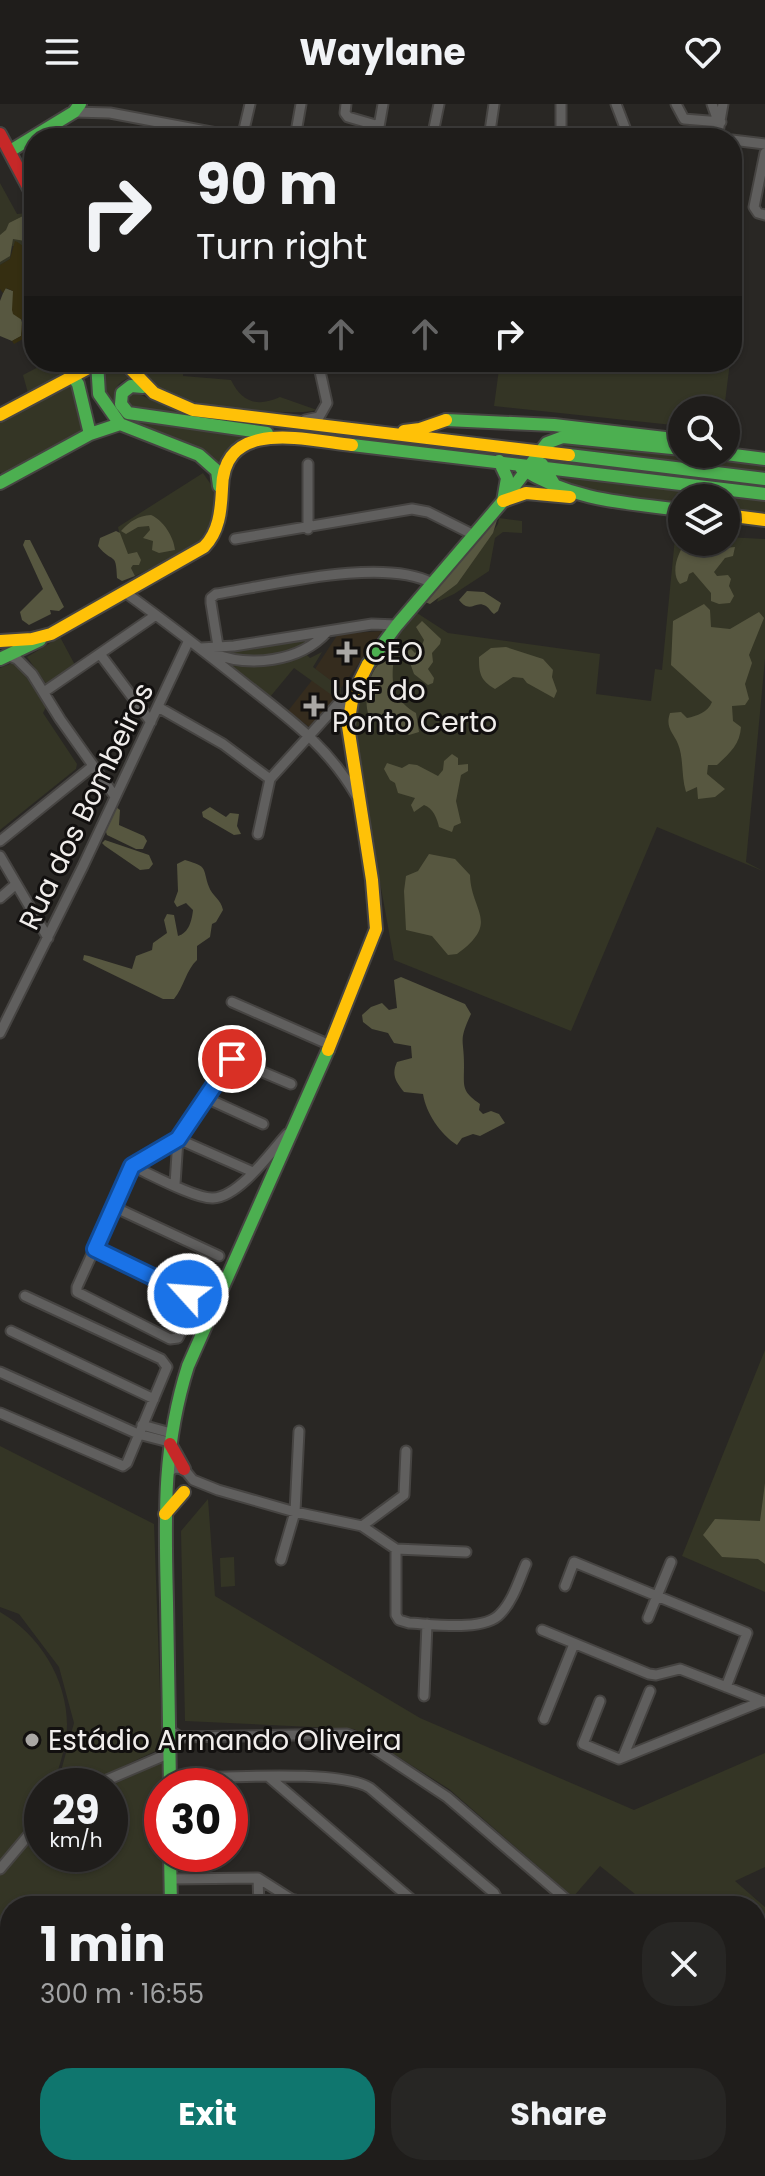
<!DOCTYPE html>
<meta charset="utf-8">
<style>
body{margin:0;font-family:Poppins,sans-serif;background:#272624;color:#f1f3f6;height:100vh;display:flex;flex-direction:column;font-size:30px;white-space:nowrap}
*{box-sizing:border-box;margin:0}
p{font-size:26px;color:#a1a2a3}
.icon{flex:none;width:44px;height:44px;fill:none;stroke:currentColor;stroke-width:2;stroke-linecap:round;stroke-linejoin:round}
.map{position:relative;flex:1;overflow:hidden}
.panel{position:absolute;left:0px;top:1792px;width:766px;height:280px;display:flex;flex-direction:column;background:#1f1d1b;border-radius:32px 32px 0 0;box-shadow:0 2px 6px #0004,0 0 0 2px #3c3b3a}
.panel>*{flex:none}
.top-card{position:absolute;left:24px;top:24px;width:718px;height:244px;border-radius:32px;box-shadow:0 2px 6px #0004,0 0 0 2px #3c3b3a;background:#1f1d1b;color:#f1f3f6;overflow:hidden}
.tools{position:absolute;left:668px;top:292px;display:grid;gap:16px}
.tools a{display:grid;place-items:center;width:72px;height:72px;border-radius:50%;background:#1f1d1b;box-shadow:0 2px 6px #0004,0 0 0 2px #3c3b3a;font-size:40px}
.speed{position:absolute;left:24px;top:1664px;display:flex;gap:16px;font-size:40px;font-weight:700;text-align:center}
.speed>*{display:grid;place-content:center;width:104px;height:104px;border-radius:50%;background:#1f1d1b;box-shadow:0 2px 6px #0004,0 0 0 2px #3c3b3a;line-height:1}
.speed small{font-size:20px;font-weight:400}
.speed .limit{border:12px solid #d22;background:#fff;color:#111}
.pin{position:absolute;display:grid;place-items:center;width:68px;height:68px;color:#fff;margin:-34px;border:4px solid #fff;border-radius:50%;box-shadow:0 2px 8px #0007}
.me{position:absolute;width:88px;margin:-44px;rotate:296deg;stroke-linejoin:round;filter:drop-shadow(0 0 6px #0008)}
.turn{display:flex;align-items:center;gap:28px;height:168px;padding:0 40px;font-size:36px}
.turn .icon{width:104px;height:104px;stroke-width:2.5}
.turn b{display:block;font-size:56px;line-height:68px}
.lanes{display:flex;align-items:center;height:76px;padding:0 40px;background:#0003;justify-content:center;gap:40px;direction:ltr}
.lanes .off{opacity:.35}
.round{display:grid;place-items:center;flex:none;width:84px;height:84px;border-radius:32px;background:#272624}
.summary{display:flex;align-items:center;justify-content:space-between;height:136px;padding:0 40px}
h1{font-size:48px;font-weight:700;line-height:60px}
.action{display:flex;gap:16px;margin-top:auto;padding:16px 40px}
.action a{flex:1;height:92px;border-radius:32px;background:#0f766e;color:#fff;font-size:32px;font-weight:700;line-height:92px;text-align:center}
.action a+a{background:#272624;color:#f1f3f6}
header{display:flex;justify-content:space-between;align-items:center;height:104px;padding:0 40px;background:#1f1d1b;font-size:36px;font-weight:700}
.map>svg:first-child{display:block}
.medical{fill:#352c1e}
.green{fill:#343525}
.forest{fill:#575740}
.sand{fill:#352e11}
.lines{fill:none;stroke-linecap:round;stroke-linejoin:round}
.street-casing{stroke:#464442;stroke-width:13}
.fast-casing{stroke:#464442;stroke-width:16}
.slow-casing{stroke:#464442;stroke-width:16}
.jam-casing{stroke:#464442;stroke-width:16}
.street{stroke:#605f5e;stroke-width:9}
.fast{stroke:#4caf50;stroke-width:12}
.slow{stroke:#ffc107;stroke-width:12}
.jam{stroke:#c62828;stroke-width:12}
.route-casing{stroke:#114b97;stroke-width:20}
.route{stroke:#1a73e8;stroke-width:14}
.poi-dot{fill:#aaa8a5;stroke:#12100f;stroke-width:3}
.labels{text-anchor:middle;stroke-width:6;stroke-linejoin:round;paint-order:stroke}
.poi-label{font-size:28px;fill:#f0edeb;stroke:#12100f;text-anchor:start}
.street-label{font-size:28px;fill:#f0edeb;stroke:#12100f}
</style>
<header><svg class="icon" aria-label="menu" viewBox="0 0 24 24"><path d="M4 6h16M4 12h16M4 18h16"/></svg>Waylane<svg class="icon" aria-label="heart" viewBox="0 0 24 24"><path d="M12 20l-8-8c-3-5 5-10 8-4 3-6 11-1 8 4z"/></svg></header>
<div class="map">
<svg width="765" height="2072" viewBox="0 0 765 2072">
<rect width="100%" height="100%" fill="#292724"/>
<path class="medical" d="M382,527L341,584L315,565L338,530Z
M313,575L340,597L316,628L288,607Z"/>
<path class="green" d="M0,79L17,110L28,109L34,118V158L25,142H12L10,155L0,161Z
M48,258H87L28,289L23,271Z
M101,258H116L129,274C116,278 112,289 114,302L248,333L233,339L218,366C192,353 122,324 108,301C102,292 99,269 101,258Z
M132,258H183V272L231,276C242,299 258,303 280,293L317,306C292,313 193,302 169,290C154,283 143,271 132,258Z
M500,258H730L724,306H682V322L494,302Z
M73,279L84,327L2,370L0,368V315L66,280Z
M137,289L166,303L515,351V355L166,311L136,304L129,299L130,290Z
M564,338L765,362V372L553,346V340Z
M203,369L214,385L213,406L208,424L196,442L135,472L131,464L133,461L121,438L118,423Z
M556,370L765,395V410L726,405V394H682V399C653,396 570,394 556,370Z
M499,414L522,417V429L503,428L495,434L489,467L454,490L437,498L439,492L457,480L498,420Z
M682,431V438H726V433L765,435V555L746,758L765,768L657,723L571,927L394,856L353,628L358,590L369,568L417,509L448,529L600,550L596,590L651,597L655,565L662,566L675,434Z
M60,533L75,561L47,581L27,553Z
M306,536L305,549L310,554L322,548L313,563L341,584L340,597L294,564L270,593L221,556L222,547Z
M12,559L21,565L46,603L43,609L77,660L76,665L0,726V564Z
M765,1246V1488L682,1452Z
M0,1342L154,1420L162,1644L81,1682H57L74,1619L59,1563L19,1510L0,1503Z
M208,1395L215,1492L420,1614L634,1706L765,1649V1763L735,1777L765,1803V1947L758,1951L756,1949V1899L761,1894L756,1889V1802H650L600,1762L573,1793L449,1685L354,1625L185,1617L181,1427Z
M234,1453L235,1482L221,1483L220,1454Z
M0,1508C39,1530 67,1575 67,1621C67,1642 59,1662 53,1682H42V1704L38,1711L0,1762Z
M163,1658L162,1750H164L165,1802H10V1847H0V1769L42,1727V1750H110V1682Z
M10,1859V2062H153L152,2072H0V1860Z"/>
<path class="forest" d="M23,112L34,125V152L28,147L25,137L13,135L10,152L0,158V131L6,126L9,119Z
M5,184L13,187L23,222L21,232L12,237L0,232V197Z
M151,411C163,416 174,433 175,446L159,449L152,446L153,437L143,434L150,426L149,422L138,423L126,430L121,427C130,417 138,412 151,411Z
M497,416L493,429L457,480L430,500L425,498L426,491L463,454L484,424L491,417Z
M116,427L120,429L128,450L137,448L141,456L139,461H133L131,464L135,472L122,477L117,474C116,446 113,461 98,442L100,434Z
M25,436H30L64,503L59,507L50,506L51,510L29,521L22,516L20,508L43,485L23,441Z
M686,438H723L724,444L735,443L733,452L725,454L714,468L717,472L728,471L731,475L729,482L734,492L730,499L719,500L711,497V489L693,468L689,470L687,477L680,480C670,469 678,448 686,438Z
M467,487L484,488L501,499L498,507L494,510C491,508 489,504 486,502C475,495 471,511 459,496Z
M704,500L710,506L711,523L730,525L759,508L764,514L749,551L752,559L745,580L749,595L745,601L732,602L733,617L741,623C740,640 730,649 717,661H708L707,670L725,685L715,693L698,695L697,683L686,688C681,672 684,655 678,640C673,628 665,624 670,609L681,608L687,614C697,612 708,608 712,598L671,561L673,517Z
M422,517L441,535L440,540L432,549L433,558L428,565L434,574L433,579L428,581L414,570L406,548L411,545L415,549L421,544L424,536L416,523Z
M506,543L543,555L553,566L552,573L557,587L554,594L527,579L523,574L513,573L495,585C480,576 479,569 479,553L491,544Z
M394,553C391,578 391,594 416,609L419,628L409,631L389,614L369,612C363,597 368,568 382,557C385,554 390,554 394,553Z
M452,650L458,654V661L468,660V667L461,671L456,697L461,719L454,722L452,728L439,723C437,714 433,704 424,701L414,708L411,701L415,694L398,689L395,679L390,676L384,665L387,659L402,664L409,660L417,661L438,672L443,666L444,657Z
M116,703L120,706L119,721L144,732L147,737L143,745H136L107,731C103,719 105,711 116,703Z
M210,703L226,713L230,709L239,710L237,722L241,730L234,731L203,713L202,708Z
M105,736L149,751L153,760L149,765L140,766L105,742L102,739Z
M429,750L455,755L470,771C471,808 501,818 457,850L448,851L432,832L406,826L404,787L406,772L418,767Z
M185,756C209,763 202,764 209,783C212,792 221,795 223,806L216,818L212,820L210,833L197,842V856C186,866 184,883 174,895H163L83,856L84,851L89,852L132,865L136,852L152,846L153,839L167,829L164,816L167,810L174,811L178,832C189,829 192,816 193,806L186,799L177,803L174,798L178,787L177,760Z
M401,873L465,900L471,910C458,938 464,934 464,961C464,983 461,987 480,1000L479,1006L483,1010L491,1007L499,1010L505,1019L480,1032L473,1030L462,1034L457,1041C440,1030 426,1009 423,990L404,988C396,978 391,971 397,958L412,954L411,942L394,939L388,929L372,925L363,918L362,911L371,903L382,899L389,906L397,904L394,876Z
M765,1379V1460L758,1455L722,1453L703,1431L715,1415L760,1417Z"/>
<path class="sand" d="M15,137C42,147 34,205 34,229L14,240L12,237L21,232L22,216L13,210L12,206L13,187L6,184L3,189L0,185V161L10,155Z"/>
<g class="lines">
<g class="street-casing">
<path id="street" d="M346,0L345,9L348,13L379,22
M561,0V34
M616,0L629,34
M676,0L684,15L721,18
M712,0L718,17
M74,8L110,9L243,34
M433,29L459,34
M242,34L250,0
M295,34L301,0
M377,34L383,0
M432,34L439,0
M489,34L494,0
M717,34L723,0
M732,36L765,40
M765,49L754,103L758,109L765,111
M305,316L319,313L327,299L318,258
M308,360V425
M235,435L412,405L428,408L474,431
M126,489C166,518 205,548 244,579C288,614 327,641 356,691
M218,542L211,499V494L216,490C273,481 383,453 432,479
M201,544L234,542L372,520L397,521
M212,549C249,564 300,558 327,528
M100,550L151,618
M7,551L17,555L32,570L60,615L114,691
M44,588L156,511
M158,603L223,640L270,675
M258,730L270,675L337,601L350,603
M0,737L93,662
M0,752L48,834
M0,794L15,781
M232,898L330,941
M0,929L83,762L189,536
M206,994L263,1020
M287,1030C271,1048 239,1093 213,1094C196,1095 150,1070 132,1062L178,1035L232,955L291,980
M175,1080L178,1035L253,1068
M114,1103L219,1152
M95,1145L193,1194L194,1201L178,1234L170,1235L77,1188V1183L132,1062
M11,1227L154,1295
M0,1268L138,1330L169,1338
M0,1309L123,1362L127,1359L167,1263L161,1255L25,1192
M142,1321L171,1329
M167,1369L175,1364L184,1365L193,1376L218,1386L295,1408L362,1422L404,1391L406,1347
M362,1422L396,1445L466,1448
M396,1445V1511L399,1516L409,1519C431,1520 484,1528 500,1510C513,1497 519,1476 526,1460
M281,1456L295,1408L299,1327
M565,1482L574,1458L747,1529L726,1583
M648,1514L671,1458
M542,1526L649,1570L656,1571L680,1565L765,1598
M424,1592L427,1520
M600,1597L583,1640L619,1655L763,1597
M544,1615L574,1540
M169,1626L180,1633L347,1630L358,1634L447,1693L574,1802
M623,1653L650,1587
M269,1673L419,1802
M170,1674C213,1675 338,1664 370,1684L494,1789L501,1802
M93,1682L170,1649
M0,1765L42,1715
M258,1774L259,1802
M171,1775L258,1774L302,1802
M284,1802L295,1796
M756,1958L765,1965
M259,2062L273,2072
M436,2062L450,2072
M517,2062L528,2072
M632,2062L643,2072
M317,2072L324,2062
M684,2072L692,2062
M753,2072L765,2056"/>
</g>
<g class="fast-casing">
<path id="fast" d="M10,47L74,8L80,0
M97,258L99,290L120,320
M73,273L78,280L90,330
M143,283L131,282L122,289L121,300L128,309L267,329
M446,316L554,321L682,336
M352,341L765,390
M726,350L765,355
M569,351L765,375
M499,357L507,374L503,397
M542,360L556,383
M521,364C570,396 625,399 682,406
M0,379L90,330L120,320L199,351L217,367L219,382
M0,555L40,536
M368,560L397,521L503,397L547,339L563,333L682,345
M170,1682C169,1621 168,1560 167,1498C165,1414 162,1344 188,1262L328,946
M170,1750L171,1802
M0,1853H10
M159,2072L160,2062"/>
</g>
<g class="slow-casing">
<path id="slow" d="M124,258L154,289L193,306L569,351
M0,311L96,260
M404,327L420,325L446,316
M503,397L526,389L570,393
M726,411L765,416
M0,537L32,535L51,530L204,443C219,428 221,407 222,385C223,313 305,336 352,341
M328,946L376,825L372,776L348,622L353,590L368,560
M165,1410L184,1388"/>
</g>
<g class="jam-casing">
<path id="jam" d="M0,30L34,94
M170,1340L184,1365"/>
</g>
<use href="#street" class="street"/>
<use href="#fast" class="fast"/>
<use href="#slow" class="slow"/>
<use href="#jam" class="jam"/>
</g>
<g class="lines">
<g class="route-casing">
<path id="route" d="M188,1190L95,1145L132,1062L178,1035L232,955"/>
</g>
<use href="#route" class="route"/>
</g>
<g class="poi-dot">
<path d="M343 536h8v8h8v8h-8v8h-8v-8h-8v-8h8z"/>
<path d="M310 590h8v8h8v8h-8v8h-8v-8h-8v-8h8z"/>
<circle cx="32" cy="1636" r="8"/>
</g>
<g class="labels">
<g class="poi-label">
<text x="365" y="558">CEO</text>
<text x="332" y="596">USF do<tspan x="332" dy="32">Ponto Certo</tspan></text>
<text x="48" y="1646">Estádio Armando Oliveira</text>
</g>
<g class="street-label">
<text transform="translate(86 702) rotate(-64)" y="10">Rua dos Bombeiros</text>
</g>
</g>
</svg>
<div class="tools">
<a><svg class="icon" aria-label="search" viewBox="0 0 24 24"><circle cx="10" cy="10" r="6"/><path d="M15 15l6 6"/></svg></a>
<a><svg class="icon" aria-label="layers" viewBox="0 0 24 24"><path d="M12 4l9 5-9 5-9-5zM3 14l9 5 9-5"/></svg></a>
</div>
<div class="speed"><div>29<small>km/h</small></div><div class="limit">30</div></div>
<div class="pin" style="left:232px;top:955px;background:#d93025"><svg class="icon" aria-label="arrive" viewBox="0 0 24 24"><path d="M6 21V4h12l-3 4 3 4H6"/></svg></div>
<svg class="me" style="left:188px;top:1190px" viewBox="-20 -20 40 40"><circle r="17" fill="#1a73e8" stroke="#fff" stroke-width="3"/><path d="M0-11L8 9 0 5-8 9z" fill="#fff"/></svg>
<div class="top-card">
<div class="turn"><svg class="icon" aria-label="right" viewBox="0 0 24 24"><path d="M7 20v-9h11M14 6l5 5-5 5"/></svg><div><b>90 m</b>Turn right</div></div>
<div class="lanes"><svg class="icon off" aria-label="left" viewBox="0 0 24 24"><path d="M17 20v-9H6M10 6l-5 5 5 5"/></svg><svg class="icon off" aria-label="ahead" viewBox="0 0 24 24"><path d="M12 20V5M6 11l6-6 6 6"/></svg><svg class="icon off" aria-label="ahead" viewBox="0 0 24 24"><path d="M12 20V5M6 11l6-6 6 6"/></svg><svg class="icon" aria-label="right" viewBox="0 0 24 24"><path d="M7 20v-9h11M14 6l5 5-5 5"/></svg></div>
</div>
<section class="panel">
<div class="summary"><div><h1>1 min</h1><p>300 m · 16:55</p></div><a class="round"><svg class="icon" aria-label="close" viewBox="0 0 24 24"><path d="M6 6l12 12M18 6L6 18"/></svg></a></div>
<div class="action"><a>Exit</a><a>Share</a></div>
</section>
</div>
